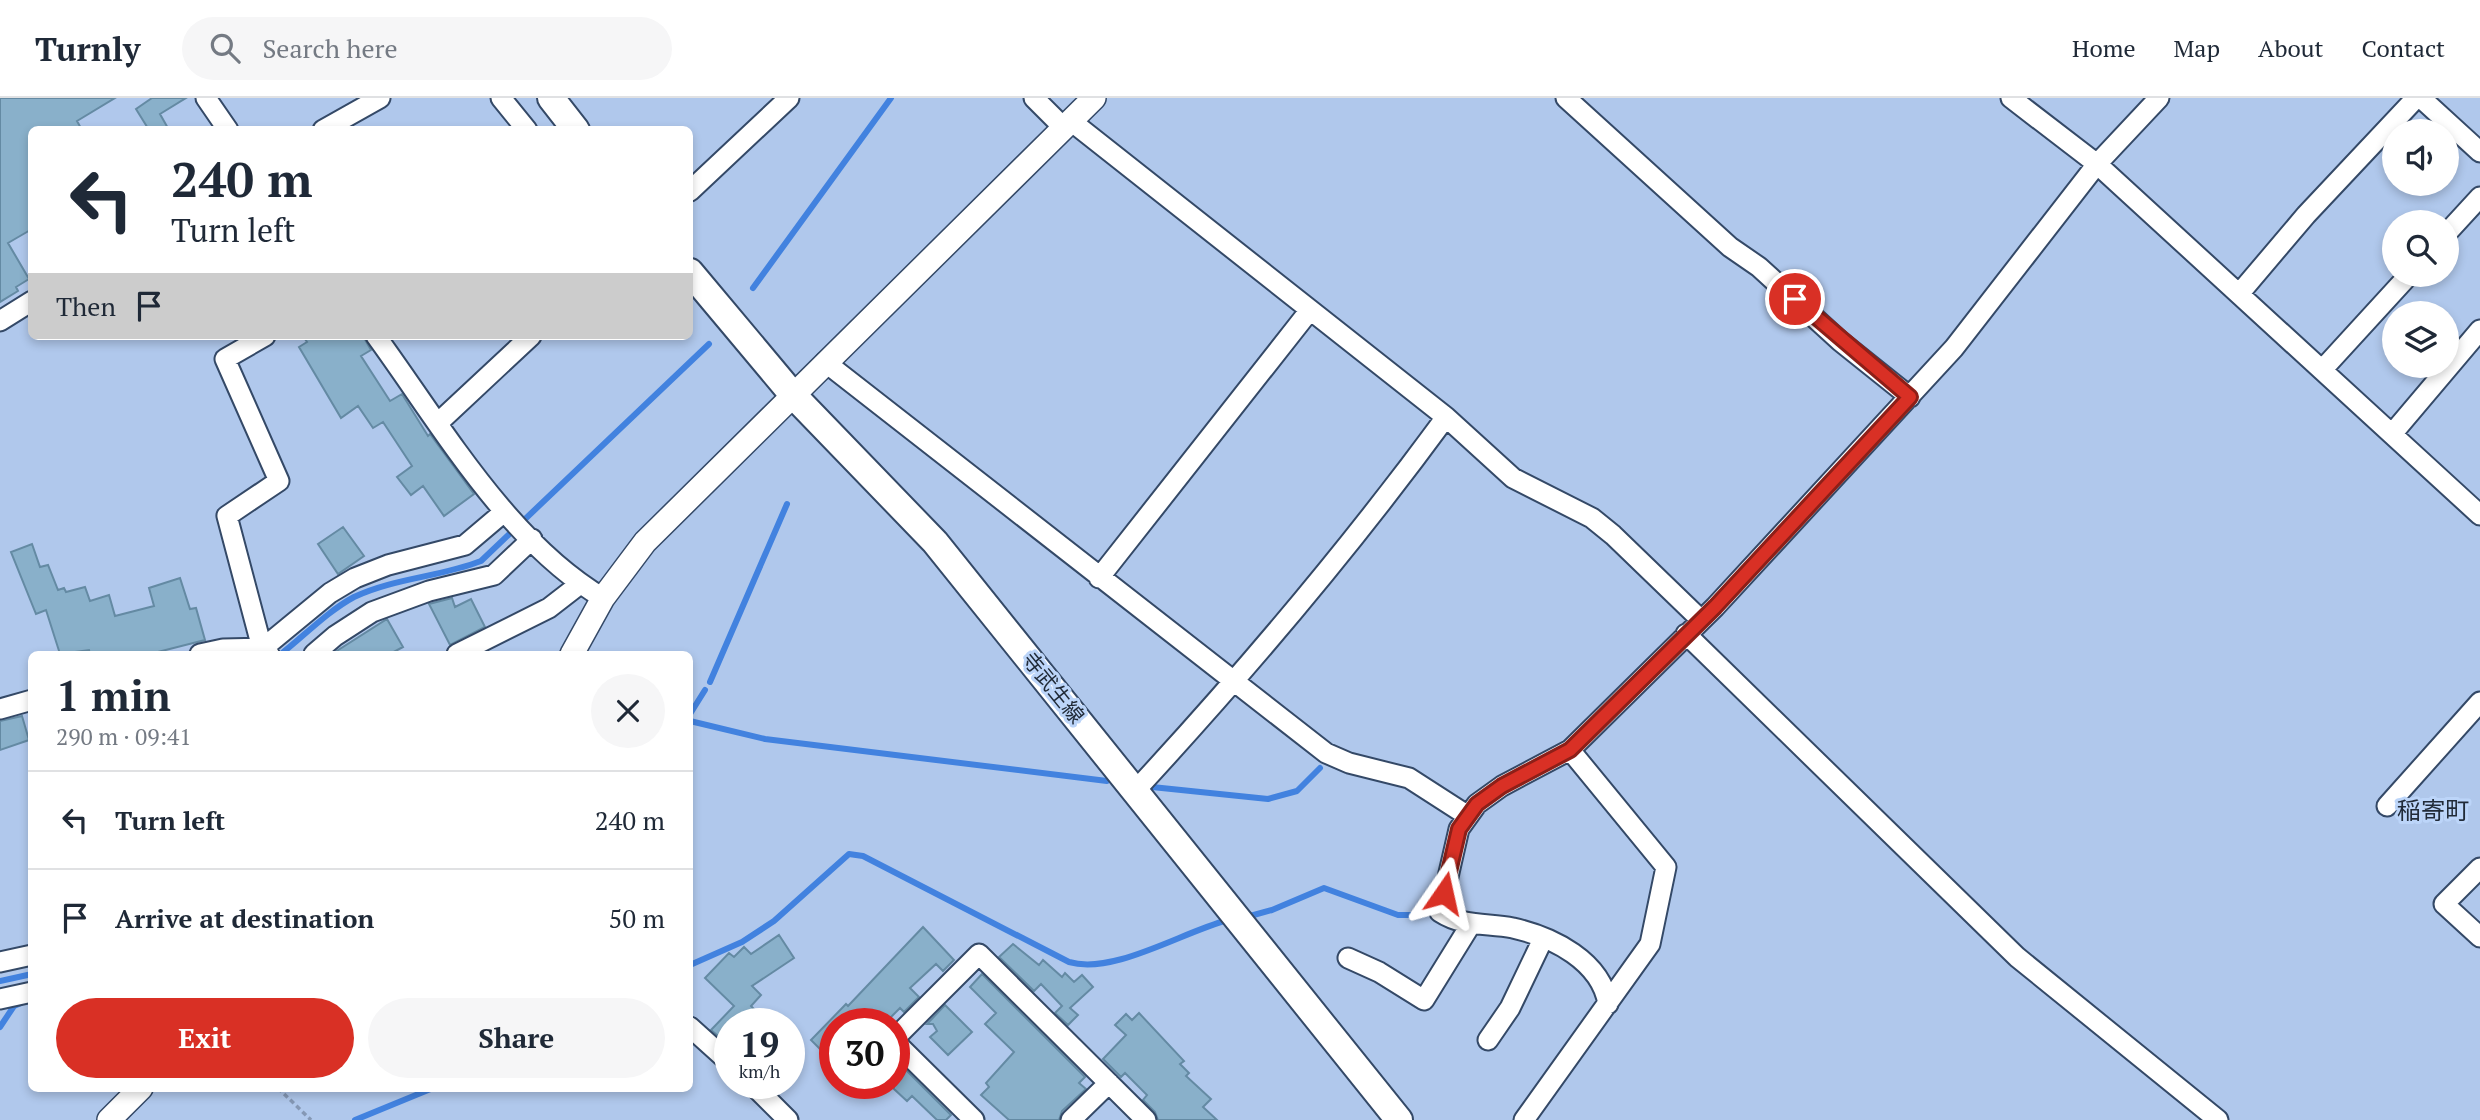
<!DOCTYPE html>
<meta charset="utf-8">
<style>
body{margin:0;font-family:"PT Serif","Noto Sans JP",serif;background:#f6f6f7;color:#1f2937;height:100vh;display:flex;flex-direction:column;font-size:26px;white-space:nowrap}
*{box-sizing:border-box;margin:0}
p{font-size:23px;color:#747a83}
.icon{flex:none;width:38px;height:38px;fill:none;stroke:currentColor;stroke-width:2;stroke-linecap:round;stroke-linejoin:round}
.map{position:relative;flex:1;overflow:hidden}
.details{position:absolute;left:28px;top:553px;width:665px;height:441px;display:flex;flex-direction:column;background:#fff;border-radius:10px;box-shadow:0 4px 10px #0003}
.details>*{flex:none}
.banner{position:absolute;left:28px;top:28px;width:665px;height:214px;border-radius:10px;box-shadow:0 4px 10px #0003;background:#fff;color:#1f2937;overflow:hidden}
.fabs{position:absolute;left:2382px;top:21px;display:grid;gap:14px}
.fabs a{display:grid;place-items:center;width:77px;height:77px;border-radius:50%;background:#fff;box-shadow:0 4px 10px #0003;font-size:35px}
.speed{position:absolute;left:714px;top:910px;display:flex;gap:14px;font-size:35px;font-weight:700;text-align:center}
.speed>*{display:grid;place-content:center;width:91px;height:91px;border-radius:50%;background:#fff;box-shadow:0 4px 10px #0003;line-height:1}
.speed small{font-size:18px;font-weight:400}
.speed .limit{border:10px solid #d22;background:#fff;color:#111}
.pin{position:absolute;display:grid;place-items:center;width:60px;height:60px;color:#fff;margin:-30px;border:4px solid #fff;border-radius:50%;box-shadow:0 2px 7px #0007}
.me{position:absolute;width:77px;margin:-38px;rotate:11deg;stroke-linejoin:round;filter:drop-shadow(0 0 5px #0008)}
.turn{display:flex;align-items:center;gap:24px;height:147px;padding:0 28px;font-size:32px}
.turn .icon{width:91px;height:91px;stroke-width:2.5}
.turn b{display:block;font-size:49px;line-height:60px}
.then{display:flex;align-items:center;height:66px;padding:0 28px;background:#0003;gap:14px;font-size:26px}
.round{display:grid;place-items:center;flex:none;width:74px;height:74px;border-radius:37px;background:#f6f6f7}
.head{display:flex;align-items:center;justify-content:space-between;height:119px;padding:0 28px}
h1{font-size:42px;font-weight:700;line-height:52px}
.primary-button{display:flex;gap:14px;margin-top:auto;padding:14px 28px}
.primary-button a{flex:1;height:80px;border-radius:42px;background:#d93025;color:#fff;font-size:28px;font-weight:700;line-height:80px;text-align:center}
.primary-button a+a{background:#f6f6f7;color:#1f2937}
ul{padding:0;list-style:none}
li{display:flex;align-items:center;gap:21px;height:98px;padding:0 28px;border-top:2px solid #e0e1e3}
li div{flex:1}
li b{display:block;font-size:26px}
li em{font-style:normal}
header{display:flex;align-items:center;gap:42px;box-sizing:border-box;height:98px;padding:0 35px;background:#fff;border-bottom:2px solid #e0e1e3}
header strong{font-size:33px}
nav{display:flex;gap:38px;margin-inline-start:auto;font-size:24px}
.search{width:490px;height:63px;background:#f6f6f7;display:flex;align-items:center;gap:18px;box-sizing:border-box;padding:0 24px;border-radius:38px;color:#747a83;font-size:26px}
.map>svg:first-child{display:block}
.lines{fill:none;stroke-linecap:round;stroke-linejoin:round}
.stream{stroke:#4282df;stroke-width:6}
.building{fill:#89b0ca;stroke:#648aa3;stroke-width:2}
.minor-casing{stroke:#344967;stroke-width:23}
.tertiary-casing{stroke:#344967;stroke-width:26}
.secondary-casing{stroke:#344967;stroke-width:30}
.path{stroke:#8598b5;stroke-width:3.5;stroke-dasharray:5 3.5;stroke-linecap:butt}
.minor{stroke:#fff;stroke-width:19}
.tertiary{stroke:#fff;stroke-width:23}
.secondary{stroke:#fff;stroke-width:26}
.route-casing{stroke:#8d1f18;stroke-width:18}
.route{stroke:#d93025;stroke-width:12}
.labels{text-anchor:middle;stroke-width:6;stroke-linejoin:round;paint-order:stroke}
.street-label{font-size:21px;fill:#212b38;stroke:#bcd5f9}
.quarter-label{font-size:24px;fill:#212b38;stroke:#bcd5f9}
</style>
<header>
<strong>Turnly</strong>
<div class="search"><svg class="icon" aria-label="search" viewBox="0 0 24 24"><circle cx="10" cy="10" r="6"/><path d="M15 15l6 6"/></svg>Search here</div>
<nav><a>Home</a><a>Map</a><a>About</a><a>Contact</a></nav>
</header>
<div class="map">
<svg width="2480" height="1022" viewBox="0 0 2480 1022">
<rect width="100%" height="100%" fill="#b0c8ec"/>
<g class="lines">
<path class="stream" d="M753,190L891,0
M281,556C304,538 328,513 354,499C394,480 440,479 481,463L709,246
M710,584L787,406
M690,616L705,592
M690,623L765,641L1107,683
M1152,689L1268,701L1297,693L1320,670
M1250,818L1272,812L1324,790L1398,817H1421
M690,867L742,844L774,823L849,756L863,758L1069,864C1114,877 1182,834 1228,822
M0,883L32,876
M0,929L14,908L21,905
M355,1022L433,990"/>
</g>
<path class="building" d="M0,0H115L77,23L82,32H32V131L8,145L29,181L16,189L18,193L0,204Z
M152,0H186L160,16L169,32H149L136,11Z
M303,238H363L371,252L361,258L390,303L402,296L428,338L430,336L474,396L444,418L423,388L411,397L397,379L412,368L383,324L373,330L358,308L341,320L299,249L307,244Z
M343,429L364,458L338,476L318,446Z
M32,446L40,469L48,467L58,492L64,490L66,494L85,489L90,503L109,497L115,518L154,508L149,490L180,480L190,511L196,510L205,542L150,556H90L89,552L60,556L46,512L36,516L11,454Z
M452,500L455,509L471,501L485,529L450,547L429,506Z
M387,521L403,549L390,556H332Z
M22,618L29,642L0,652V623Z
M923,829L954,862L943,873L936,866L910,890L919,899L904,914L900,910L884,926H835V966L811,942L846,906L848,908Z
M779,837L794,860L752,888L761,897L751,908L768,926H730V948L711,932L734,908L705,880L729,855L734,859L744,849L751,856Z
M1013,846L1039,867L1043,862L1062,879L1065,875L1074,884L1082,877L1093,889L1070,910L1078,917L1068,927L1055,915L1062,908L1041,886L1034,893L999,859Z
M982,876L1085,979L1079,985L1086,991L1062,1013L1059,1022H1009L981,997L989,989L986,985L1014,954L985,926L996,915L970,889Z
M945,907L972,934L948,957L930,939L937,933L933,926H927Z
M1139,915L1184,963L1180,966L1189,975L1186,978L1211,1001L1203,1009L1217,1022H1158L1155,1014L1143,1002L1147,997L1125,975L1121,979L1103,961L1126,937L1115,927L1126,916L1132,922Z
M894,960L951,1017L946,1022H937L912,998L907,1003L894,991Z"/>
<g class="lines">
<g class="minor-casing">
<path id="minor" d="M206,0L228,32
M501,0L527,32
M1034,0L1064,30
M1566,0L1730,149L1759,169L1840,243L1910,299
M2011,0L2097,66L2480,417
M2421,0L2480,54
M1071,23L1446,319L1513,380L1592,420L1613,437L1701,522
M323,32L380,0
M690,93L789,0
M2446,136L2480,99
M2239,196L2306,117L2416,0
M0,223L32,203
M265,238L225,261L279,383L227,418L262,550L269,556
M376,238C441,327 507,443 603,500
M825,264L1326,655L1349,665L1409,680L1468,718
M2322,272L2409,177
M439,324L531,238
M2392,336L2480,232
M1099,480L1310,212
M1686,536L2017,859L2218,1022
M200,556L223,551L262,550
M256,556L330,495L355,480L388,467L465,447L504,414
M314,556L335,538L372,514L429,493L494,477L532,441
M457,556L549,510L580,486
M0,611L32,602
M1135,693C1245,574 1350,450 1446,319
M2387,708L2480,604
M2480,770L2444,806L2480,839
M1348,860L1379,874L1424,902L1471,826
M0,864L32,857
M0,901L32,894
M1608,906C1601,863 1553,839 1513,830C1487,825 1463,829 1440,814L1459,731L1477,706L1502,688L1570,652L1715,509L1954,250L2097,66L2159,0
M690,929L730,965
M894,941L979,856L1146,1022
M1488,942L1510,910L1543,841
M894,943L974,1022
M751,985L788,1022
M1071,1022L1109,985
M1524,1022L1650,846L1666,769L1570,652"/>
</g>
<g class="tertiary-casing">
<path id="tertiary" d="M572,556L603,500L645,444L1094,0
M109,1022L141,990"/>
</g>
<g class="secondary-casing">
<path id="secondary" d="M551,0L576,32
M690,174L793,297L935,444L1399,1022"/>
</g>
<path class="path" d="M278,990L311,1022"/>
<use href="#minor" class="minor"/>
<use href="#tertiary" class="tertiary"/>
<use href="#secondary" class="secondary"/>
</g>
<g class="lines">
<g class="route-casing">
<path id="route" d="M1444,795L1459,731L1477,706L1502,688L1570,652L1715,509L1910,299L1795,201"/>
</g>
<use href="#route" class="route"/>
</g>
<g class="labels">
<g class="street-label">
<text transform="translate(1053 590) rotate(51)" y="7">寺武生線</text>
</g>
<g class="quarter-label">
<text x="2433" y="721">稲寄町</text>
</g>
</g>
</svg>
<div class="fabs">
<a><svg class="icon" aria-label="sound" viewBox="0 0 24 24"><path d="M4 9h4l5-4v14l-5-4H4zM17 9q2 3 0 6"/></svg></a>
<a><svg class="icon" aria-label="search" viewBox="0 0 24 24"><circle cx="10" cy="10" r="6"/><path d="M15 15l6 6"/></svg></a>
<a><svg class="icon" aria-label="layers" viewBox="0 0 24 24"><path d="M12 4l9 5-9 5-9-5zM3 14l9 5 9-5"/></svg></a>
</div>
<div class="speed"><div>19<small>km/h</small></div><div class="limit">30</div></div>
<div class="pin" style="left:1795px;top:201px;background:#d93025"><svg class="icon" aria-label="arrive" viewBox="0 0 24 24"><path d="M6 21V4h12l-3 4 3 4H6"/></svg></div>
<svg class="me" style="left:1444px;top:795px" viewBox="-20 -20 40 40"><path d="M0-17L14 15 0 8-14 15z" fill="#d93025" stroke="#fff" stroke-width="4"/></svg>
<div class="banner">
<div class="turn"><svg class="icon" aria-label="left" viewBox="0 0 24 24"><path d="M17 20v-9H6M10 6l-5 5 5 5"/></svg><div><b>240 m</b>Turn left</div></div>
<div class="then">Then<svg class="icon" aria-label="arrive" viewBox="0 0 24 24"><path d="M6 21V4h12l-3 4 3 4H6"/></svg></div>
</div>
<section class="details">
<div class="head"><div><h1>1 min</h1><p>290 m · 09:41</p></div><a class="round"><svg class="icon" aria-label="close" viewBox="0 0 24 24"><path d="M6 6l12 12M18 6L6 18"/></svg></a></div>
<ul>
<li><svg class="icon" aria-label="left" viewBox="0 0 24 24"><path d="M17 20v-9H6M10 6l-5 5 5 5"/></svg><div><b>Turn left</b></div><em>240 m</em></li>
<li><svg class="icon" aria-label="arrive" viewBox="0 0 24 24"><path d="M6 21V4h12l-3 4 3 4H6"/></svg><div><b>Arrive at destination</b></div><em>50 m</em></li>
</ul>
<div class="primary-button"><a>Exit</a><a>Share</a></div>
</section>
</div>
